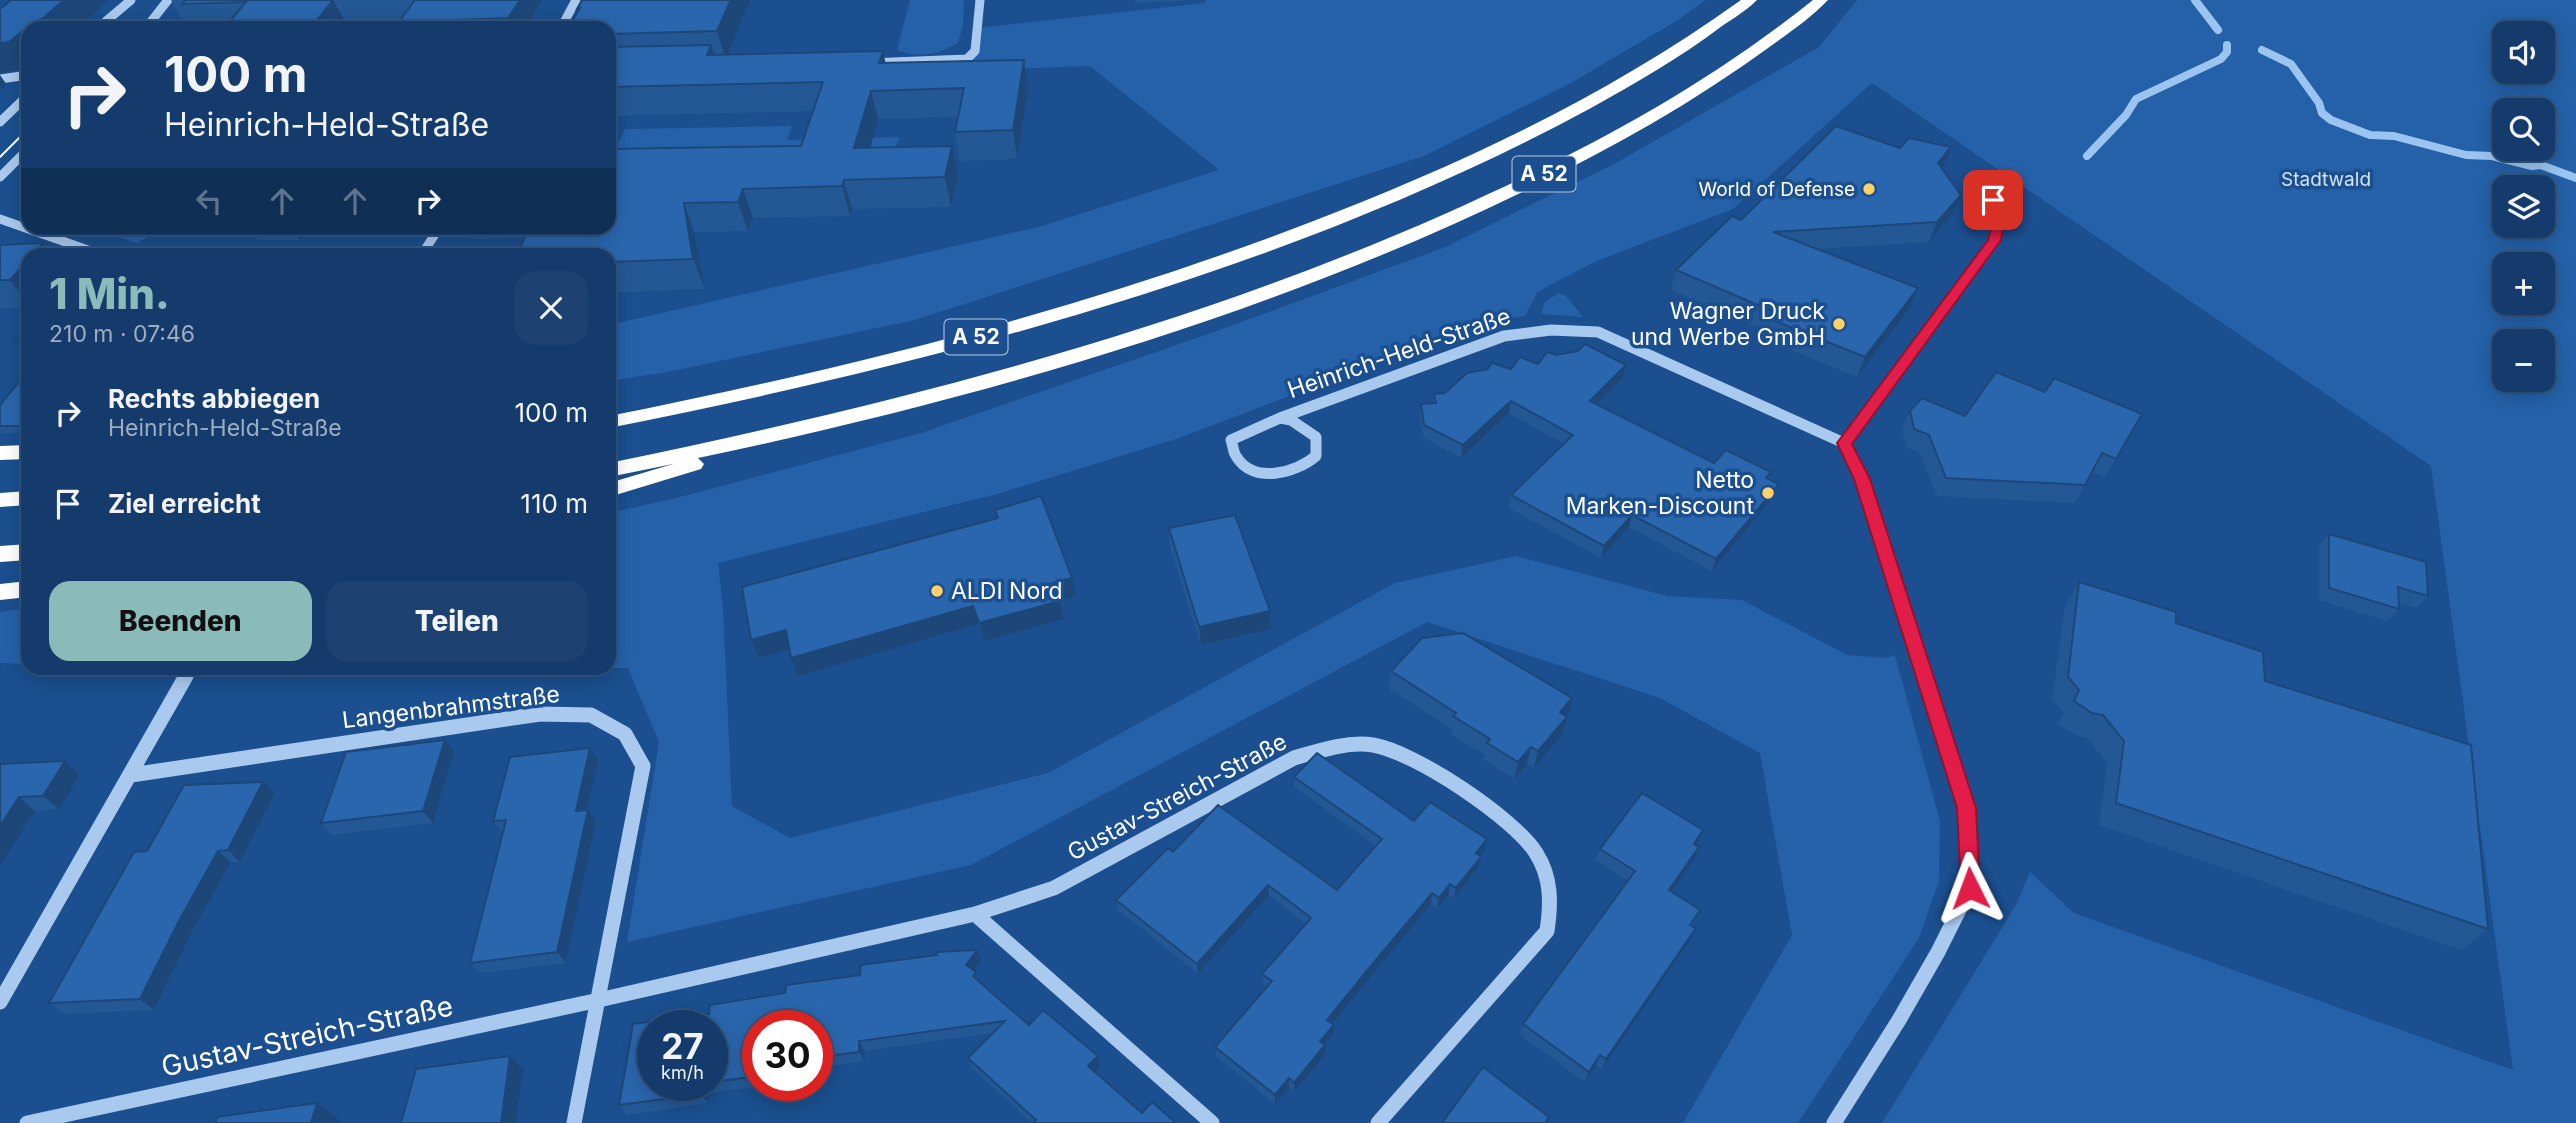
<!DOCTYPE html>
<html lang="de">
<meta charset="utf-8">
<style>
body{margin:0;font-family:Inter,sans-serif;background:#1d4271;color:#f1f3f6;height:100vh;display:flex;flex-direction:column;font-size:26px;white-space:nowrap}
*{box-sizing:border-box;margin:0}
p{font-size:23px;color:#9dadc1}
.icon{flex:none;width:38px;height:38px;fill:none;stroke:currentColor;stroke-width:2;stroke-linecap:round;stroke-linejoin:round}
.map{position:relative;flex:1;overflow:hidden}
.side{position:absolute;left:21px;top:248px;width:595px;height:427px;display:flex;flex-direction:column;background:#143b6b;border-radius:21px;box-shadow:0 4px 18px #0003,0 0 0 2px #33557e}
.side>*{flex:none}
.top-card{position:absolute;left:21px;top:21px;width:595px;height:214px;border-radius:21px;box-shadow:0 4px 18px #0003,0 0 0 2px #33557e;background:#143b6b;color:#f1f3f6;overflow:hidden}
.tools{position:absolute;left:2492px;top:21px;display:grid;gap:14px}
.tools a{display:grid;place-items:center;width:63px;height:63px;border-radius:14px;background:#143b6b;box-shadow:0 4px 18px #0003,0 0 0 2px #33557e;font-size:35px}
.speed{position:absolute;left:637px;top:1010px;display:flex;gap:14px;font-size:35px;font-weight:700;text-align:center}
.speed>*{display:grid;place-content:center;width:91px;height:91px;border-radius:50%;background:#143b6b;box-shadow:0 4px 18px #0003,0 0 0 2px #33557e;line-height:1}
.speed small{font-size:18px;font-weight:400}
.speed .limit{border:10px solid #d22;background:#fff;color:#111}
.pin{position:absolute;display:grid;place-items:center;width:60px;height:60px;color:#fff;margin:-30px;border-radius:14px;box-shadow:0 4px 10px #0006}
.me{position:absolute;width:77px;margin:-38px;rotate:357deg;stroke-linejoin:round;filter:drop-shadow(0 0 5px #0008)}
.turn{display:flex;align-items:center;gap:24px;height:147px;padding:0 28px;font-size:32px}
.turn .icon{width:91px;height:91px;stroke-width:2.5}
.turn b{display:block;font-size:49px;line-height:60px}
.lanes{display:flex;align-items:center;height:66px;padding:0 28px;background:#0003;justify-content:center;gap:35px;direction:ltr}
.lanes .off{opacity:.35}
.round{display:grid;place-items:center;flex:none;width:74px;height:74px;border-radius:21px;background:#1d4271}
.head{display:flex;align-items:center;justify-content:space-between;height:119px;padding:0 28px}
h1{font-size:42px;font-weight:800;line-height:52px;color:#8bbbb9}
.primary-button{display:flex;gap:14px;margin-top:auto;padding:14px 28px}
.primary-button a{flex:1;height:80px;border-radius:21px;background:#8bbbb9;color:#111;font-size:28px;font-weight:800;line-height:80px;text-align:center}
.primary-button a+a{background:#1d4271;color:#f1f3f6}
ul{padding:0;list-style:none}
li{display:flex;align-items:center;gap:21px;height:91px;padding:0 28px}
li div{flex:1}
li b{display:block;font-size:26px}
li em{font-style:normal}
.map>svg:first-child{display:block}
.green{fill:#2461a8;fill-rule:evenodd}
.lines{fill:none;stroke-linecap:round;stroke-linejoin:round}
.stream{stroke:#9cc4f0;stroke-width:8}
.minor-far2{stroke:#a9c9ee;stroke-width:9}
.minor-far1{stroke:#a9c9ee;stroke-width:11}
.minor{stroke:#a9c9ee;stroke-width:15}
.highway{fill:#fff;fill-rule:evenodd}
.tram{stroke:#fff;stroke-width:2}
.wall{fill:#245895;fill-rule:evenodd}
.shaded-wall{fill:#1d4779}
.building{fill:#2a66ad;stroke:#1d4779;stroke-width:2}
.route{fill:#e11d48;stroke:#92132f;stroke-width:2}
.poi-dot{fill:#ffd166;stroke:#1b4f8f;stroke-width:2.5}
.labels{text-anchor:middle;stroke-width:7;stroke-linejoin:round;paint-order:stroke}
.far-park-label{font-size:19px;fill:#cfe3fa;stroke:#1b4f8f}
.far-poi-label{font-size:19px;fill:#fff;stroke:#1b4f8f;text-anchor:end}
.shield{fill:#1b4f8f;stroke:#bbcadd;stroke-width:2}
.shield-label{font-size:21px;font-weight:bold;fill:#fff}
.poi-label{font-size:23px;fill:#fff;stroke:#1b4f8f;text-anchor:end}
.street-label{font-size:23px;fill:#fff;stroke:#1b4f8f}
.near-street-label{font-size:28px;fill:#fff;stroke:#1b4f8f}
</style>
<div class="map">
<svg width="2576" height="1123" viewBox="0 0 2576 1123">
<rect width="100%" height="100%" fill="#1b4f8f"/>
<path class="green" d="M910,0H964L963,26L958,43C940,54 917,59 897,50Z
M1206,0H1706L1673,23L1571,83L1424,156L915,320L667,372L609,381V325L1042,226L1219,170L1090,66L984,70L968,59L978,28L1204,3Z
M1857,0H2576V1123H1882L2016,905L2030,872L2074,913L2513,1070L2431,466L1872,83L1733,209L1599,260L1548,286L1537,293L1525,316L1485,322L1179,438L997,494L718,563L723,608L732,806L790,838L1048,773L1395,583L1516,556L1667,596L1742,600L1847,655L1887,658L1895,655L1940,821L1939,881L1919,938L1798,1123H1683L1792,935L1760,753L1660,698L1427,622L971,865L627,942L659,742L628,668H609V513L676,498L921,433L1211,333L1443,248L1614,164L1819,47ZM2504,33H2543V72H2504ZM2504,110H2543V149H2504ZM2504,187H2543V226H2504ZM2504,264H2543V303H2504ZM2504,341H2543V380H2504Z
M792,126L787,140L899,137L892,161L609,162L625,129Z
M91,228H164L137,243Z
M1559,293L1566,296L1583,317L1541,314L1545,302Z
M28,608V664L0,663V612Z"/>
<g class="lines">
<path class="stream" d="M2195,0L2218,30
M2262,50L2291,64L2319,103L2322,113L2331,120L2370,135L2394,136L2466,155L2492,156L2532,166L2541,165L2576,178
M2087,156L2126,115L2136,99L2221,59L2227,52V45"/>
<path class="minor-far2" d="M98,28L131,0
M119,28H132
M146,28L168,0
M561,28L576,0
M869,63L967,59L975,51L980,0
M0,79L28,75
M0,122L28,95
M0,177L28,149
M0,219L105,256
M421,256L439,228
M1960,287C1984,255 2006,242 1993,200"/>
<path class="minor-far1" d="M1280,418L1291,420L1316,437V456C1296,473 1253,485 1236,456C1233,452 1233,445 1231,440Z
M1280,418L1504,336L1551,330L1598,332L1844,443L1862,479L1918,654
M1844,443L1961,286"/>
<path class="minor" d="M131,775L540,714L591,715L625,734L643,766L574,1123
M975,914L1212,1123
M0,1002L186,676
M27,1123L599,1000L975,914L1054,888L1294,758C1318,751 1347,741 1373,745C1415,752 1514,818 1536,853C1552,878 1551,904 1547,931L1378,1123
M1834,1123L1899,1020L1938,952L1970,888L1967,808L1917,652"/>
<path class="highway" d="M1741,0H1757C1747,10 1734,18 1722,26C1681,57 1636,83 1591,108C1292,270 941,362 609,428V416C845,369 1078,311 1303,225C1458,166 1606,97 1741,0Z
M1813,0H1828C1813,16 1793,30 1775,43C1735,72 1694,99 1651,124C1363,289 1021,390 698,458L704,464L701,469L609,497V483L673,464L609,477V463C895,404 1178,332 1447,213C1577,155 1701,90 1813,0Z
M28,445V459L0,460V446Z
M28,491V505L0,507V493Z
M28,544V560L0,562V546Z
M28,581V597L0,600V584Z"/>
<path class="tram" d="M0,157L28,129"/>
</g>
<path class="wall" d="M171,0H542L525,28H401L399,22L401,19L345,21L339,28H224L226,25L195,26L191,19H182Z
M582,0H750L728,54L886,63L1024,60L1028,88L1017,159L960,161L955,132L958,117L878,119L870,148L952,146L958,175L951,207L852,209L850,216L753,218L748,231L694,232L705,289L609,293V256L525,237L472,239L467,228H609L801,146L813,111L609,116V28L578,12L577,9Z
M1134,0H1182L1183,1L1135,3Z
M1951,147L1942,168L1961,195L1953,214L1929,242L1817,249L1910,308L1857,377L1767,340L1769,332L1671,290L1676,270L1900,148Z
M250,228H309L300,240H258Z
M337,228H380L338,229Z
M43,243L52,256H28V307L0,308V245Z
M28,334V351L21,348L15,341Z
M1556,355L1626,365L1624,377L1596,404L1714,463L1771,472L1769,479L1774,496L1712,571L1629,527L1601,558L1509,508L1511,495L1564,444L1509,413L1461,458L1423,437L1420,417L1421,404L1433,403L1434,394L1445,393L1511,369L1538,364Z
M28,371V430L26,433H0V405Z
M2045,392L2142,414L2105,477L2092,472L2075,503L1937,496L1920,453L1906,447L1902,429L1910,411L1965,416Z
M1169,528L1270,611L1271,629L1201,645L1170,547Z
M2329,534L2428,596L2416,608L2398,603L2399,609L2387,621L2319,600V546Z
M1072,578L1075,596L1060,600L1064,619L984,641L978,624L798,676L791,658L789,649L759,658L751,640Z
M2079,582L2176,623L2265,681L2488,929L2461,950L2099,825L2107,763L2087,738L2076,735L2058,724L2064,713L2052,700L2065,606Z
M1391,671L1572,698L1563,734L1534,768L1527,764L1514,779L1484,760L1485,755L1451,734V728L1389,689Z
M445,740L454,752L433,823L332,835L321,823Z
M590,748L598,760L587,810L596,821L566,963L480,973L470,963L503,832L493,821Z
M65,761L80,775L59,809L35,811L0,866V764Z
M1294,777L1414,821L1487,839L1485,850L1480,856L1481,857L1479,867L1454,898L1449,895L1437,908L1431,904L1332,1024L1334,1025L1333,1034L1325,1045V1055L1294,1092L1289,1088L1275,1104L1216,1056L1215,1047L1267,987L1263,984L1262,974L1306,924L1269,895L1198,974L1118,910L1116,900L1173,852L1337,890L1376,846L1294,787Z
M275,793L240,862H231L192,932L154,1010L65,1014L49,1003Z
M1703,830L1696,845L1699,847L1695,859L1671,892L1700,910L1692,926L1691,939L1602,1069L1596,1066L1585,1082L1520,1035L1523,1024L1628,881L1596,860L1600,849Z
M981,960L973,971L979,981L1029,1025L1100,1066L1094,1072L1142,1113L1176,1123H1032L972,1068L968,1058L993,1033L865,1051L864,1061L817,1068V1026H758V1085H767L710,1093L708,1103L627,1115L619,1105L709,1014L785,993ZM712,1026V1085H653Z"/>
<path class="shaded-wall" d="M64,0H108L79,28H28V68L0,73V43L30,25Z
M333,0L345,21L339,28H314L313,25Z
M520,0H542L525,28H512L508,18Z
M731,0H750L726,59L717,31Z
M711,45L720,73L707,55Z
M883,51L889,79L886,92L879,63Z
M1024,60L1028,88L1017,159L1013,130Z
M0,75L7,85L0,91Z
M871,91L878,119L862,177L854,148Z
M952,146L958,175L951,207L945,177Z
M1951,147L1944,166L1931,183L1938,163Z
M844,180L852,209L850,216L842,186Z
M743,189L753,218L748,231L738,202Z
M1961,195L1953,214L1929,242L1937,222Z
M684,203L694,232L705,289L693,259Z
M292,228H309L300,240Z
M43,243L52,256H32Z
M28,260V302L10,280Z
M1918,288L1910,308L1857,377L1865,357Z
M1626,365L1624,377L1587,414L1590,401Z
M1511,401L1509,413L1461,458L1463,445Z
M28,418V430L26,433L20,426Z
M1779,484L1774,496L1712,571L1716,559Z
M1632,515L1629,527L1601,558L1604,546Z
M1072,578L1075,596L1056,601L1053,583Z
M1060,601L1064,619L984,641L979,623Z
M973,606L978,624L798,676L791,658Z
M1270,611L1271,629L1201,645L1199,627Z
M786,630L794,648L759,658L751,640Z
M1572,698L1568,715L1556,730L1560,712Z
M1567,717L1563,734L1534,768L1538,751Z
M445,740L454,752L433,823L423,811Z
M1531,747L1527,764L1514,779L1518,762Z
M590,748L598,760L584,823L576,811Z
M65,761L80,775L59,809L43,796Z
M263,782L275,793L240,862L228,850Z
M19,797L35,811L0,866V826Z
M588,810L596,821L566,963L557,952Z
M1703,830L1698,842L1689,855L1694,844Z
M1487,839L1485,850L1474,863L1476,853Z
M1699,847L1695,859L1664,902L1669,890Z
M218,851L231,862L192,932L154,1010L140,999L179,921Z
M1481,857L1479,867L1454,898L1456,888Z
M1450,884L1449,895L1437,908L1439,898Z
M1268,885L1269,895L1198,974L1197,964Z
M1432,893L1431,904L1327,1030V1020Z
M1696,928L1691,939L1602,1069L1606,1059Z
M977,950L981,960L970,976L966,965Z
M1334,1025L1333,1034L1320,1050V1041Z
M859,1041L865,1051L864,1061L859,1052Z
M1325,1045V1055L1294,1092V1083Z
M1600,1055L1596,1066L1585,1082L1589,1072Z
M510,1056L523,1069L516,1123H501Z
M1098,1056L1100,1066L1091,1076L1088,1066Z
M1289,1078V1088L1275,1104V1095Z
M702,1085L710,1093L708,1103L701,1094Z
M317,1103L341,1121L340,1123H311Z"/>
<path class="building" d="M11,0H64L42,19L30,25L9,42L0,43V9Z
M186,0H333L313,25L224,28L246,2L182,4Z
M415,0H520L508,18L399,22Z
M582,0H731L717,31L609,34V28H568L580,8L577,9Z
M711,45L707,55L883,51L879,63L1024,60L1013,130L955,132L964,88L871,91L854,148L952,146L945,177L844,180L842,186L743,189L738,202L684,203L693,259L609,262V256H516L529,228H609V149L801,146L823,82L609,87V47Z
M1836,126L1900,148L1909,138L1951,147L1938,163L1961,195L1937,222L1773,232L1918,288L1865,357L1773,320L1779,314L1676,270L1732,216L1741,220Z
M43,243L32,256H28V260L10,280H0V245Z
M28,334V346L15,341Z
M1585,344L1626,365L1590,401L1714,463L1726,450L1771,472L1766,478L1779,484L1716,559L1632,515L1604,546L1511,495L1573,435L1511,401L1463,445L1424,425L1421,404L1436,403L1434,394L1445,393L1467,373L1488,369L1492,363L1511,369L1520,357L1538,364L1547,352L1556,355L1578,351Z
M28,371V418L20,426H0V405Z
M1996,372L2045,392L2054,378L2142,414L2116,459L2102,453L2085,485L1946,478L1929,435L1914,429L1910,411L1922,398L1965,416Z
M1041,496L1072,578L1053,583L1060,601L979,623L973,606L791,658L786,630L751,640L742,587L998,518L995,510Z
M1235,515L1270,611L1199,627L1169,528Z
M2329,534L2426,562L2428,596L2398,587L2399,609L2329,588Z
M2079,582L2176,612V623L2263,652L2265,681L2471,745L2488,929L2116,803L2124,741L2103,715L2092,713L2074,701L2079,690L2068,677Z
M1463,633L1572,698L1560,712L1567,717L1538,751L1531,747L1518,762L1487,743L1490,739L1453,716L1456,713L1391,671L1422,638Z
M445,740L423,811L321,823L346,752Z
M590,748L576,811L588,810L557,952L470,963L506,820L493,821L510,757Z
M1317,753L1414,821L1430,802L1487,839L1476,853L1481,857L1456,888L1450,884L1439,898L1432,893L1370,967L1327,1020L1334,1025L1320,1041L1325,1045L1294,1083L1289,1078L1275,1095L1215,1047L1272,981L1262,974L1311,918L1268,885L1197,964L1116,900L1168,848L1173,852L1218,805L1337,890L1382,839L1294,777Z
M65,761L43,796L19,797L0,826V764Z
M263,782L228,850L218,851L179,921L140,999L49,1003L134,852L147,851L184,785Z
M1642,793L1703,830L1694,844L1699,847L1669,890L1700,910L1690,925L1696,928L1606,1059L1600,1055L1589,1072L1523,1024L1635,871L1600,849Z
M977,950L966,965L976,972L973,976L1000,1000L1029,1025L1043,1010L1098,1056L1088,1066L1142,1113L1152,1102L1176,1123H1032L1036,1120L968,1058L1005,1021L859,1041V1052L817,1057V1026H758V1076L712,1082V1026H653V1085H702L701,1094L619,1105L633,1024L709,1014L710,1005L785,993L786,985L860,975L861,965L937,955L936,952Z
M510,1056L501,1123H401L416,1069Z
M1483,1067L1549,1117L1545,1123H1442Z
M317,1103L311,1123H215L217,1117Z"/>
<path class="route" d="M1993,196L1999,200L2005,220L2001,240L1852,444L1870,479L1976,808L1980,888L1977,894L1970,897L1964,894L1961,888L1957,808L1854,479L1837,443L1988,240L1993,220L1987,200Z"/>
<g class="poi-dot">
<circle cx="1869" cy="189" r="7"/>
<circle cx="1839" cy="324" r="7"/>
<circle cx="1768" cy="493" r="7"/>
<circle cx="937" cy="591" r="7"/>
</g>
<g class="labels">
<g class="far-park-label">
<text x="2326" y="186">Stadtwald</text>
</g>
<g class="far-poi-label">
<text x="1855" y="196">World of Defense</text>
</g>
<g class="shield">
<rect x="1512.5" y="156.5" width="63" height="35" rx="5"/>
<rect x="944.5" y="319.5" width="63" height="35" rx="5"/>
</g>
<g class="shield-label">
<text x="1544" y="181">A 52</text>
<text x="976" y="344">A 52</text>
</g>
<g class="poi-label">
<text x="1825" y="319">Wagner Druck<tspan x="1825" dy="26">und Werbe GmbH</tspan></text>
<text x="1754" y="488">Netto<tspan x="1754" dy="26">Marken-Discount</tspan></text>
<text x="951" y="599" text-anchor="start">ALDI Nord</text>
</g>
<g class="street-label">
<text transform="translate(1399 353) rotate(-19)" y="8">Heinrich-Held-Straße</text>
<text transform="translate(451 707) rotate(-7)" y="8">Langenbrahmstraße</text>
<text transform="translate(1177 797) rotate(-28)" y="8">Gustav-Streich-Straße</text>
</g>
<g class="near-street-label">
<text transform="translate(307 1036) rotate(-12)" y="10">Gustav-Streich-Straße</text>
</g>
</g>
</svg>
<div class="tools">
<a><svg class="icon" aria-label="sound" viewBox="0 0 24 24"><path d="M4 9h4l5-4v14l-5-4H4zM17 9q2 3 0 6"/></svg></a>
<a><svg class="icon" aria-label="search" viewBox="0 0 24 24"><circle cx="10" cy="10" r="6"/><path d="M15 15l6 6"/></svg></a>
<a><svg class="icon" aria-label="layers" viewBox="0 0 24 24"><path d="M12 4l9 5-9 5-9-5zM3 14l9 5 9-5"/></svg></a>
<a>+</a>
<a>−</a>
</div>
<div class="speed"><div>27<small>km/h</small></div><div class="limit">30</div></div>
<div class="pin" style="left:1993px;top:200px;background:#d93025"><svg class="icon" aria-label="arrive" viewBox="0 0 24 24"><path d="M6 21V4h12l-3 4 3 4H6"/></svg></div>
<svg class="me" style="left:1970px;top:888px" viewBox="-20 -20 40 40"><path d="M0-17L14 15 0 8-14 15z" fill="#e11d48" stroke="#fff" stroke-width="4"/></svg>
<div class="top-card">
<div class="turn"><svg class="icon" aria-label="right" viewBox="0 0 24 24"><path d="M7 20v-9h11M14 6l5 5-5 5"/></svg><div><b>100 m</b>Heinrich-Held-Straße</div></div>
<div class="lanes"><svg class="icon off" aria-label="left" viewBox="0 0 24 24"><path d="M17 20v-9H6M10 6l-5 5 5 5"/></svg><svg class="icon off" aria-label="ahead" viewBox="0 0 24 24"><path d="M12 20V5M6 11l6-6 6 6"/></svg><svg class="icon off" aria-label="ahead" viewBox="0 0 24 24"><path d="M12 20V5M6 11l6-6 6 6"/></svg><svg class="icon" aria-label="right" viewBox="0 0 24 24"><path d="M7 20v-9h11M14 6l5 5-5 5"/></svg></div>
</div>
<section class="side">
<div class="head"><div><h1>1 Min.</h1><p>210 m · 07:46</p></div><a class="round"><svg class="icon" aria-label="close" viewBox="0 0 24 24"><path d="M6 6l12 12M18 6L6 18"/></svg></a></div>
<ul>
<li><svg class="icon" aria-label="right" viewBox="0 0 24 24"><path d="M7 20v-9h11M14 6l5 5-5 5"/></svg><div><b>Rechts abbiegen</b><p>Heinrich-Held-Straße</p></div><em>100 m</em></li>
<li><svg class="icon" aria-label="arrive" viewBox="0 0 24 24"><path d="M6 21V4h12l-3 4 3 4H6"/></svg><div><b>Ziel erreicht</b></div><em>110 m</em></li>
</ul>
<div class="primary-button"><a>Beenden</a><a>Teilen</a></div>
</section>
</div>
